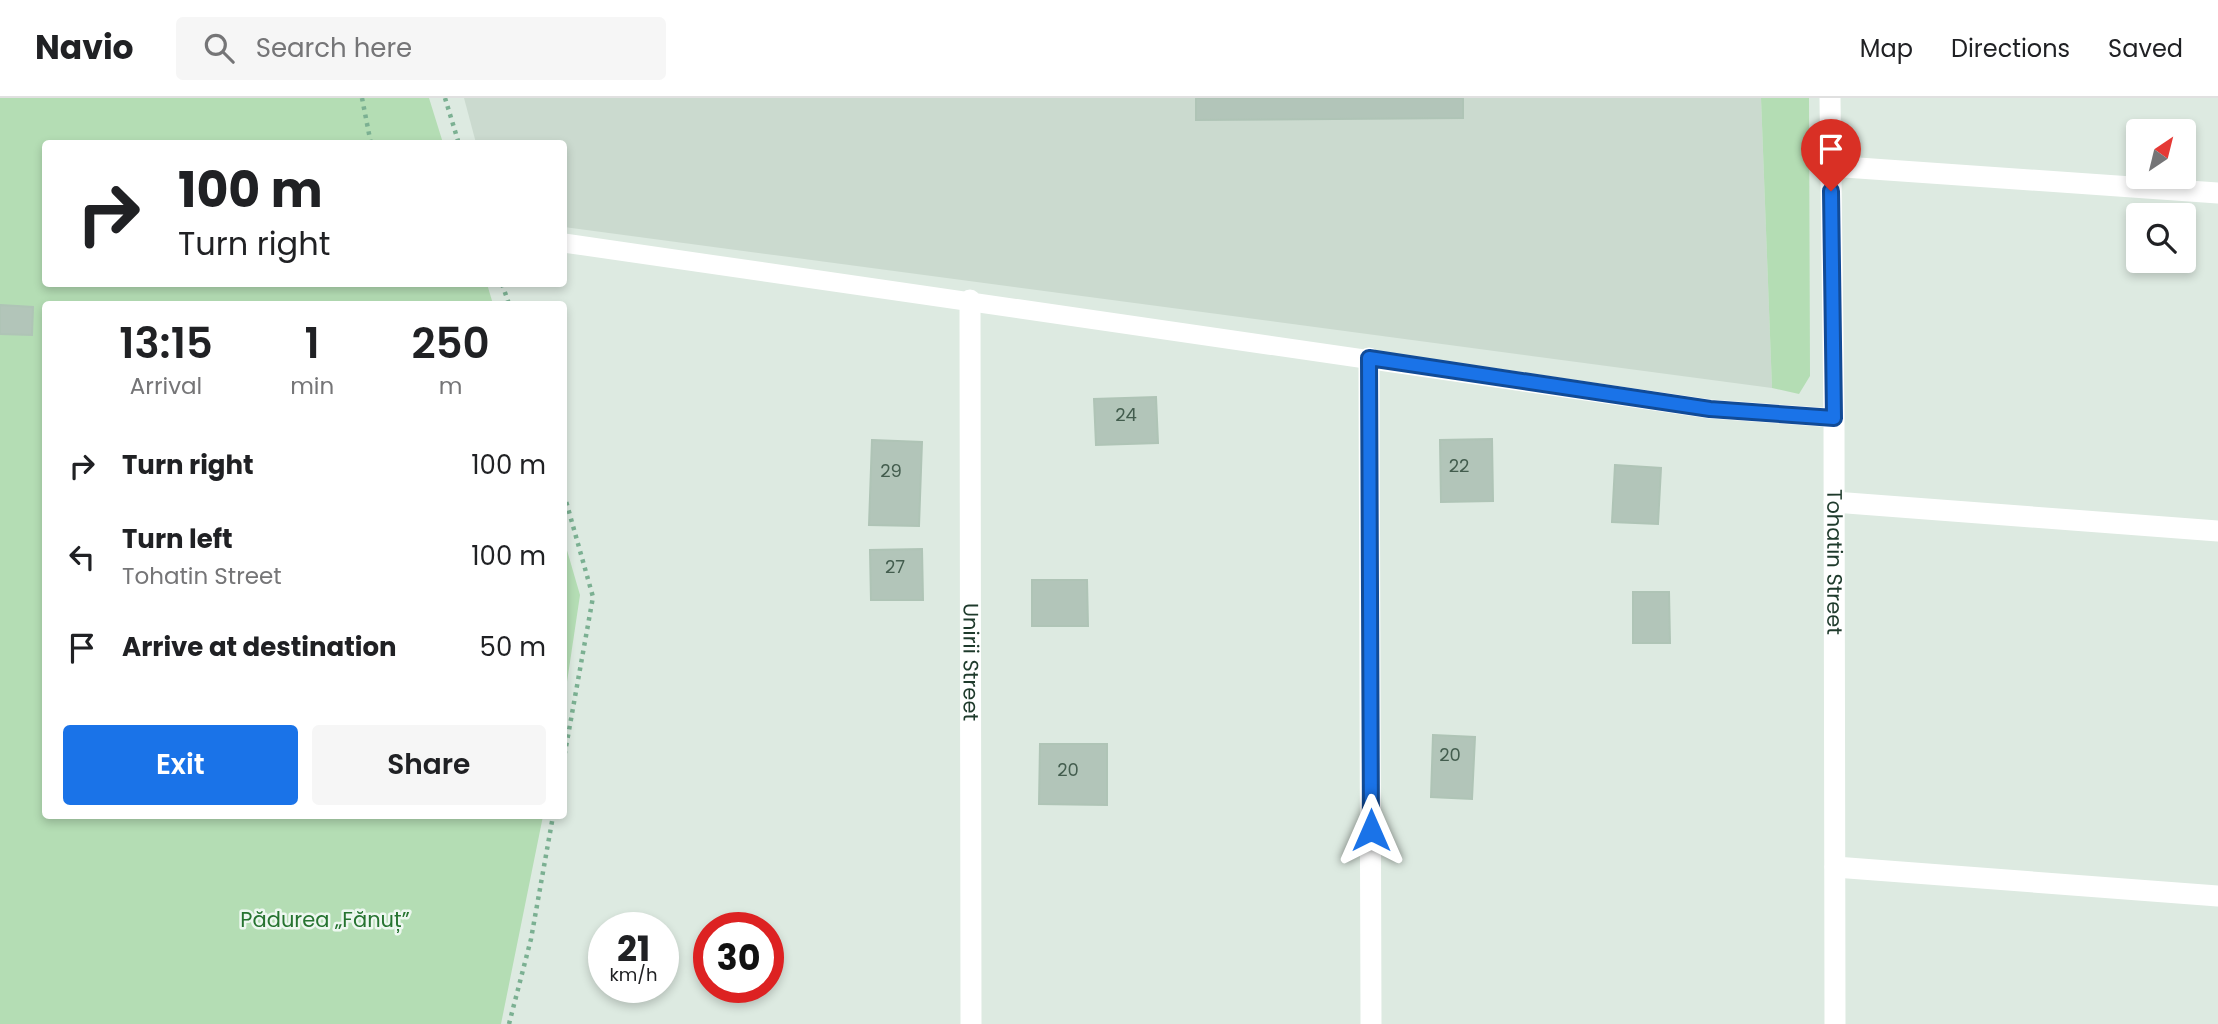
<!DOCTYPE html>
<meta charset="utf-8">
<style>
body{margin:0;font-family:Poppins,sans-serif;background:#f6f6f6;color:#202124;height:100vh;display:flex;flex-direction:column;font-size:26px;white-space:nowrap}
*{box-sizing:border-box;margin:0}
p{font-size:23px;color:#757577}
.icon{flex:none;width:38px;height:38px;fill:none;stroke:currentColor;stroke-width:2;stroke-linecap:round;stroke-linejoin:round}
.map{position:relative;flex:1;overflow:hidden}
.sheet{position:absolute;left:42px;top:203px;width:525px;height:518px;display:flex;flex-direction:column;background:#fff;border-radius:7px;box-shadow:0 4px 10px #0003}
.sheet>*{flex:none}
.guide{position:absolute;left:42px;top:42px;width:525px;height:147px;border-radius:7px;box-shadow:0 4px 10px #0003;background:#fff;color:#202124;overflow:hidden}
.needle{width:46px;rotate:35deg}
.tools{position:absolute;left:2126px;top:21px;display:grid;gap:14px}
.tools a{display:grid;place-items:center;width:70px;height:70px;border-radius:7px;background:#fff;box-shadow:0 4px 10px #0003;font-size:35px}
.speed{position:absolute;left:588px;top:814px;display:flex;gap:14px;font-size:35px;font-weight:700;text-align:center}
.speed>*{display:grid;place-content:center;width:91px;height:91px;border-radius:50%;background:#fff;box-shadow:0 4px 10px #0003;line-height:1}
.speed small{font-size:18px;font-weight:400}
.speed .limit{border:10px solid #d22;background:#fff;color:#111}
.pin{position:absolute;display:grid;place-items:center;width:60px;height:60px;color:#fff;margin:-72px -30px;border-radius:50% 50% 50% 0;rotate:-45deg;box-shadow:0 0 7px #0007}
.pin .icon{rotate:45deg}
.me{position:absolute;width:77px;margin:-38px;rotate:0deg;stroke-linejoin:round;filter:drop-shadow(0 0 5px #0008)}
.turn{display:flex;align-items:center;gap:24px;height:147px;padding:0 21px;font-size:32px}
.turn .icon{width:91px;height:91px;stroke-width:2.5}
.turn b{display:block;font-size:49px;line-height:60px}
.eta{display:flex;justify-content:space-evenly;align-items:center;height:119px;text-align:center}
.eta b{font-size:42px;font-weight:600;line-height:49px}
.primary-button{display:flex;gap:14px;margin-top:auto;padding:14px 21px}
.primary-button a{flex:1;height:80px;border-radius:7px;background:#1a73e8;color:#fff;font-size:28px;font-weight:600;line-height:80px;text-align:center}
.primary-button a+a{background:#f6f6f6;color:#202124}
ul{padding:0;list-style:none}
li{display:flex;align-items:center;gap:21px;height:91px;padding:0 21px}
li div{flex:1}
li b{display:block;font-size:26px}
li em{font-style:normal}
header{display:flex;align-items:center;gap:42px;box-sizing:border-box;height:98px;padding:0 35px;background:#fff;border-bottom:2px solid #e0e0e0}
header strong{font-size:33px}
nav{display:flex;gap:38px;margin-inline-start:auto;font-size:24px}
.search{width:490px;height:63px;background:#f6f6f6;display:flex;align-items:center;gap:18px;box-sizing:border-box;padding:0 24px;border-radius:7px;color:#757577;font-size:26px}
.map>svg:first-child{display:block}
.built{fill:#cbdacf}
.green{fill:#b4ddb4}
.building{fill:#b2c5b9;stroke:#afc4b6;stroke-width:2}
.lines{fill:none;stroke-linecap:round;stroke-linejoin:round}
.path{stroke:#7bb092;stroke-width:4.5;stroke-dasharray:3.5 5;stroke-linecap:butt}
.lane{stroke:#fff;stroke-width:19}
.street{stroke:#fff;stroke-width:21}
.secondary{stroke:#fff;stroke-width:21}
.route-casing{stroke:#114b97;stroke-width:18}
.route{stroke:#1a73e8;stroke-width:12}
.labels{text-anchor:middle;stroke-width:5;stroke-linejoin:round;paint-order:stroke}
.number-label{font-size:18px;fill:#435d4e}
.street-label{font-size:21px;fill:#1e3a2b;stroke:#edf7f0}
.park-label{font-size:21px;fill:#267330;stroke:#edf7f0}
</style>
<header>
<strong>Navio</strong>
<div class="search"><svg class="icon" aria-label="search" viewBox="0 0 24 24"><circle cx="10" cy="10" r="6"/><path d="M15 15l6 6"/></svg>Search here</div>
<nav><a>Map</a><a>Directions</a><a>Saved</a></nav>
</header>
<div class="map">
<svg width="2218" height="926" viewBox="0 0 2218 926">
<rect width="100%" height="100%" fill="#ddeae1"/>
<path class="built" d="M464,0H1761L1772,290L564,129V46L476,45Z"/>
<path class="green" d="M0,0H429L443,45L46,46V186H487L493,206H46V718H543L501,926H0Z
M1761,0H1809L1810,278L1799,296L1772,290Z
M564,442L580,497L564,604Z"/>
<path class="building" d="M1196,0H1463V20L1196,22Z
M0,207L33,209L32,237L0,236Z
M1156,299L1158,345L1096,347L1094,301Z
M1492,341L1493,403L1441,404L1440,342Z
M872,342L922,344L919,428L869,427Z
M1615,367L1661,370L1658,426L1612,424Z
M922,451L923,502H871L870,452Z
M1032,482H1087L1088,528H1032Z
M1633,494H1669L1670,545H1633Z
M1433,637L1475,639L1472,701L1431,699Z
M1040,646H1107V707L1039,706Z"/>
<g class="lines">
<path class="path" d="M362,0L371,46
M445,0L459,46
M502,186L509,206
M564,396L593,499L564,660
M509,926L531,841L553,718"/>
<path class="lane" d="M564,145L1710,311L1834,320"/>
<g class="street">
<path d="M1830,68L2218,95"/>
<path id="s1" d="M970,202L971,926"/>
<path d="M1369,260L1371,926"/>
<path d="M1834,404L2218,433"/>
<path d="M1835,769L2218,798"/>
</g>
<path class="secondary" id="s2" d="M1830,0L1834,320L1835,926"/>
</g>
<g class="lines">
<g class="route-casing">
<path id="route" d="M1371,732L1369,260L1710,311L1834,320L1831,93"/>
</g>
<use href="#route" class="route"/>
</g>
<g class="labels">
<g class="number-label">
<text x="1126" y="323">24</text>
<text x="1459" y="374">22</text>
<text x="891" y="379">29</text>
<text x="895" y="475">27</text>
<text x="1450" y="663">20</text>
<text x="1068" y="678">20</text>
</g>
<g class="street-label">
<text dy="7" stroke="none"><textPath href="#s2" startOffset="464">Tohatin Street</textPath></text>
<text dy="7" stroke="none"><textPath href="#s1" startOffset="362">Unirii Street</textPath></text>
</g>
<g class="park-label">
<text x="325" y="829">Pădurea „Fănuț”</text>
</g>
</g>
</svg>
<div class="tools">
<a><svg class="needle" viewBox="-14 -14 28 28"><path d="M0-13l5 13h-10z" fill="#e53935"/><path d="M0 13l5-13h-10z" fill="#757577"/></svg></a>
<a><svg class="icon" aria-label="search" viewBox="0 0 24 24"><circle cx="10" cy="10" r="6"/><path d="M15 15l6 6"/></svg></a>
</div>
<div class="speed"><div>21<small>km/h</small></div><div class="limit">30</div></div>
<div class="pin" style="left:1831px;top:93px;background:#d93025"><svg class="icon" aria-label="arrive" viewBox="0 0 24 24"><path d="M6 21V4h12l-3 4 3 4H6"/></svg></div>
<svg class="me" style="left:1371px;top:732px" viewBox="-20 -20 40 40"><path d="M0-17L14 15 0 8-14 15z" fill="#1a73e8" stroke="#fff" stroke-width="4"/></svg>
<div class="guide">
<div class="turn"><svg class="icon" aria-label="right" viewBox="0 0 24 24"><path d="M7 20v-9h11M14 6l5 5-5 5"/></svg><div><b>100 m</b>Turn right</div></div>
</div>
<section class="sheet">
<div class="eta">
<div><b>13:15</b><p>Arrival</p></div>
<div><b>1</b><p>min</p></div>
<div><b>250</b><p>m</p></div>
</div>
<ul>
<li><svg class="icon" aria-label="right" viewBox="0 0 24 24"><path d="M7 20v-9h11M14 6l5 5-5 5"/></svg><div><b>Turn right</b></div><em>100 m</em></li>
<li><svg class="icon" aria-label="left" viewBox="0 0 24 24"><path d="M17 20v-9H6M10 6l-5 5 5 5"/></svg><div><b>Turn left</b><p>Tohatin Street</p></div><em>100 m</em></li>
<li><svg class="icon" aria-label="arrive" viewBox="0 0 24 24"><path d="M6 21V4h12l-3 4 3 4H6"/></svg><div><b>Arrive at destination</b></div><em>50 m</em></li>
</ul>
<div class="primary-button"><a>Exit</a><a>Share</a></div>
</section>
</div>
